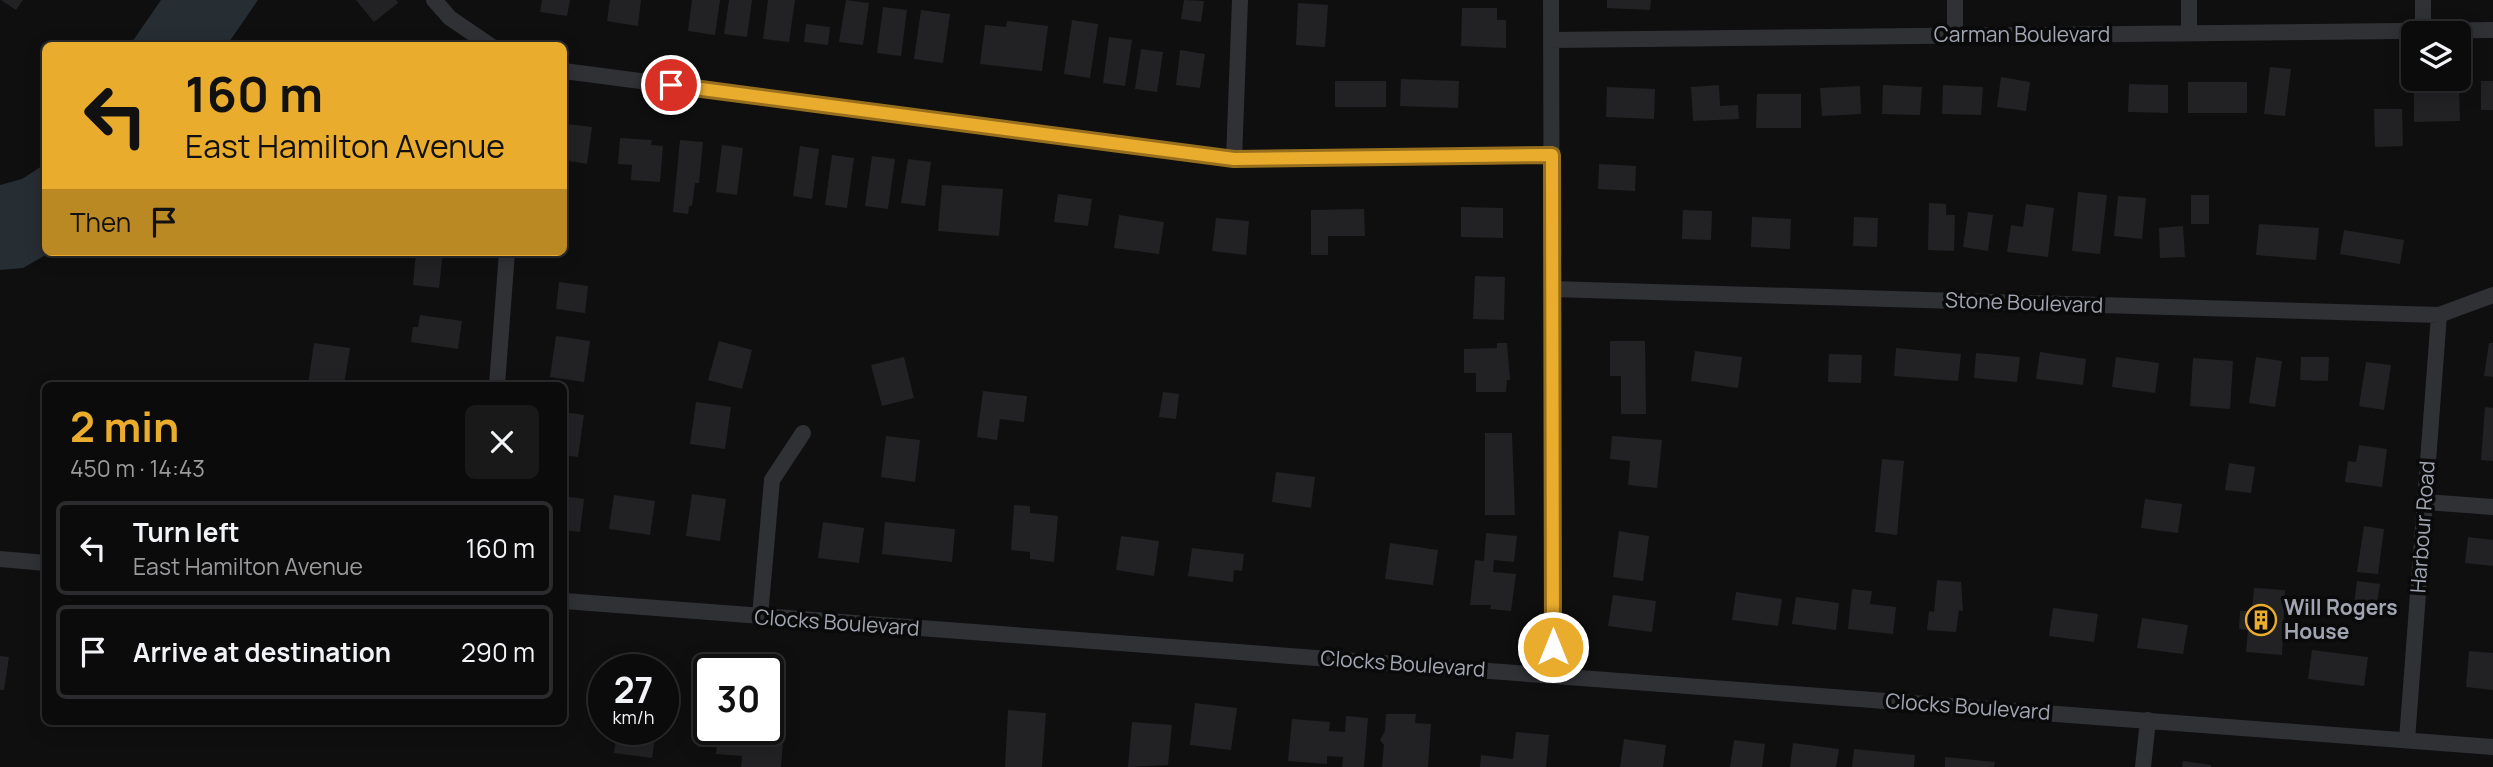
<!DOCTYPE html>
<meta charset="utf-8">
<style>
body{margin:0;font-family:Manrope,sans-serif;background:#19191a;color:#f1f3f6;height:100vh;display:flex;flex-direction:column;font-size:26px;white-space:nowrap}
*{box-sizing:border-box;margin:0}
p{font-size:23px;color:#9a9b9d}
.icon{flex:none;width:38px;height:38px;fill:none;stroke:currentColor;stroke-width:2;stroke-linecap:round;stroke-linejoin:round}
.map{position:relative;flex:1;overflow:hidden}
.sheet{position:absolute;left:42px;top:382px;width:525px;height:343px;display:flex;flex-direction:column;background:#0b0b0c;border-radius:10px;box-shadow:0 4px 18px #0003,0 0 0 2px #2b2b2d}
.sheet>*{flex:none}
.banner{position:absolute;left:42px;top:42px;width:525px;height:214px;border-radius:10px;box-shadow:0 4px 18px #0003,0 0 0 2px #2b2b2d;background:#eaac2d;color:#111;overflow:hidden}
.controls{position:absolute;left:2401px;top:21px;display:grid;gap:14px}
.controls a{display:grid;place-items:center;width:70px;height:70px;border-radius:10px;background:#0b0b0c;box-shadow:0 4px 18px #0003,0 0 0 2px #2b2b2d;font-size:35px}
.speed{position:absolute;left:588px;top:654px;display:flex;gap:14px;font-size:35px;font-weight:700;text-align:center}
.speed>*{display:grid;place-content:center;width:91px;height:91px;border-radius:50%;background:#0b0b0c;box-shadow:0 4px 18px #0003,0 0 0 2px #2b2b2d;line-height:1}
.speed small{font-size:18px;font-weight:400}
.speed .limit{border:4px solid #111;border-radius:10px;background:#fff;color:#111}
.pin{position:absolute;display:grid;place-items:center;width:60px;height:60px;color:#fff;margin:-30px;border:4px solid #fff;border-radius:50%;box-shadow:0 2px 7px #0007}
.me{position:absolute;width:77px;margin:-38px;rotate:0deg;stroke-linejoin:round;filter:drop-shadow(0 0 5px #0008)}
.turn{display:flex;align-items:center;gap:24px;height:147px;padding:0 28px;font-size:32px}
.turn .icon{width:91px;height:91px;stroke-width:2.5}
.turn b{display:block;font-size:49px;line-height:60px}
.then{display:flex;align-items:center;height:66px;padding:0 28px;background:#0003;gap:14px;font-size:26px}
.round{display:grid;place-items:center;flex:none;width:74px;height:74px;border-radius:10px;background:#19191a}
.headline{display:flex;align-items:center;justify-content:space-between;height:119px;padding:0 28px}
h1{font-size:42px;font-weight:700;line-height:52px;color:#eaac2d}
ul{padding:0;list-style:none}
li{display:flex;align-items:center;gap:21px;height:94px;margin:0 14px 10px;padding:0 14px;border:4px solid #2b2b2d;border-radius:10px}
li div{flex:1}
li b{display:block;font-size:26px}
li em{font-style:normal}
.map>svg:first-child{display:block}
.water{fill:#262d33}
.building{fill:#222224}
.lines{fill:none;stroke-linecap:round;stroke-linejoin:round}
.minor{stroke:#303135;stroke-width:16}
.route-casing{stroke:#98701d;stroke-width:18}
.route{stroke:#eaac2d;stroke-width:12}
.labels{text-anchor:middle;stroke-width:7;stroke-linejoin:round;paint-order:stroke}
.street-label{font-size:21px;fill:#a0a5b1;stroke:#0a0a0b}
.poi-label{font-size:21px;font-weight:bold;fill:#a0a5b1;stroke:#0a0a0b;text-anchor:start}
</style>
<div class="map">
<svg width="2493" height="767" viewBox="0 0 2493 767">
<rect width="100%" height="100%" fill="#0f0f10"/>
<path class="water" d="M161,0H258L227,45H130Z
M45,164L46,252H51L23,268L0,270V185L22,179Z"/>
<path class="building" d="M1,0H23L16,10Z
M356,0H396L398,3L374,22Z
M542,0H570L567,16L540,12Z
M610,0H641L638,26L607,21Z
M692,0H720L715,35L688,31Z
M729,0H752L747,37L724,34Z
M768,0H795L789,42L763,39Z
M846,0L869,3L863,45L839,42Z
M1184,0L1204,1L1201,22L1181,19Z
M1607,0H1651L1650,10L1607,8Z
M1298,3L1328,5L1325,47L1296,45Z
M883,7L907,10L901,56L877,53Z
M1462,8H1497V20H1506V48L1461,46Z
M921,10L950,14L943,63L914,59Z
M1072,20L1098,24L1090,78L1064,74Z
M1007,21L1048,26L1042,71L980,64L985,25L1006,27Z
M806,24L830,27L828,45L804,42Z
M1109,37L1132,40L1125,86L1103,83Z
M1141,49L1163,52L1157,92L1135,89Z
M1180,50L1205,54L1200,88L1176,85Z
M2270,67L2291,69L2285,116L2264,114Z
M2001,77L2030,82L2026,111L1997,107Z
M1401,79L1459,81L1458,108L1400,106Z
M1335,81H1386V107H1335Z
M2481,81H2493V110H2481Z
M2188,82H2247V113H2188Z
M2129,84L2168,85V113L2128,112Z
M1719,85L1720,106L1738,105L1739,119L1693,121L1691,87Z
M1883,85L1922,87L1920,115L1882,114Z
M1943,85L1983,87L1981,115L1942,114Z
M1860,86L1861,114L1822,116L1820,88Z
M1607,87L1655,89L1654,119L1606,117Z
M2459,88L2460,121L2414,122V89Z
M1757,94H1801V128H1756Z
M2374,109H2402L2403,146L2375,147Z
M568,124L592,127L587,164L564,160Z
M620,138L652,140L651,145L663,146L660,182L631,180L632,165L618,164Z
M680,140L703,142L699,183H695L692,206H689L688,214L673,212Z
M722,145L743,148L737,195L716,192Z
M800,146L819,149L812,199L793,196Z
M832,155L854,158L847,208L825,205Z
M872,156L895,159L888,209L865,206Z
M908,159L931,162L925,206L901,203Z
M1599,164L1636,166L1635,191L1598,189Z
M942,185L1003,189L999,236L938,231Z
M2078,192L2107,195L2100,254L2072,251Z
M1058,194L1092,199L1088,226L1054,222Z
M2191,195H2209V224H2191Z
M2118,196L2146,198L2142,239L2114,236Z
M1929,203L1946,204V215H1955L1954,251L1928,250Z
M2026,204L2054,208L2048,257L2007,252L2011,225L2023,227Z
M1461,207L1503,208V238L1461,237Z
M1364,209L1365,236H1328V255H1311V210Z
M1683,210L1712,211L1711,240L1682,239Z
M1968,212L1993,215L1988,251L1963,247Z
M1119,215L1164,222L1159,254L1114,248Z
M1752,217L1791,219L1790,249L1751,247Z
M1854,217L1878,218L1877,247L1853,246Z
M1216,218L1249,221L1246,255L1212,251Z
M2259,224L2319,228L2316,260L2256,255Z
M2183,226L2185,257L2160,258L2159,228Z
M2344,230L2404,240L2400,264L2340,254Z
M416,252H443L439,288L413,285Z
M1475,276L1505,277L1504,320L1473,319Z
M559,282L588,286L585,313L556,309Z
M420,315L462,321L458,349L411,342L413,327H418Z
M556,336L590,341L584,382L550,377Z
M719,341L752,350L742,389L708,380Z
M1610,341H1645L1646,414H1621V376H1610Z
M314,343L350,348L344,385H308Z
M1497,343H1507L1510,380H1507L1506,392H1476V373H1464V349L1497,348Z
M2489,343H2493V377L2484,376Z
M1896,348L1961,354L1958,381L1894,376Z
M1695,351L1742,357L1738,388L1691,381Z
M2040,352L2086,359L2083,385L2036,379Z
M1976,353L2020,357L2017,382L1974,378Z
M1829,354L1862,355L1861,383L1828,382Z
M904,357L914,398L882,406L871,365Z
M2116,357L2159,363L2155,393L2112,387Z
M2256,357L2282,361L2275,407L2249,403Z
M2301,357H2329L2328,381L2300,380Z
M2193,358L2233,361L2230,409L2190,406Z
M2366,362L2391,365L2384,410L2359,406Z
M983,391L1027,396L1024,422L1000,419L997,440L977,437Z
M1163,392L1179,394L1176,419L1159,417Z
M696,402L731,407L725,449L690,444Z
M2485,407L2493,408V461L2481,460Z
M564,412L584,415L578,457L564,455Z
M1485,433H1512L1515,515H1485Z
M886,436L920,440L915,482L881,477Z
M1612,436L1662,440L1657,488L1628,485L1630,461L1610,459Z
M2359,445L2387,449L2382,487L2345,482L2348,461L2356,462Z
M1882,459L1904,461L1897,535L1875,532Z
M2229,463L2255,467L2251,493L2225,490Z
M1276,472L1315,477L1311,508L1272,502Z
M692,494L726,499L720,541L686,536Z
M614,495L655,501L650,535L609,529Z
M564,496L584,499L580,532L564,530Z
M2145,499L2182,504L2178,533L2141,528Z
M1014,505L1030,506V513L1058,516L1054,562L1030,559V552L1011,550Z
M823,522L864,528L859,563L818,558Z
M885,522L955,529L952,562L882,554Z
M2364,526L2384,529L2378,574L2357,572Z
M1619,531L1649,536L1643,581L1613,577Z
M1486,533L1517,536L1514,562L1494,560L1493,572L1516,574L1511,611L1490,609L1491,605H1470L1475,560L1484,561Z
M1121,536L1159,541L1154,576L1116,570Z
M2468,537L2493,540V566L2465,563Z
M1390,543L1438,550L1433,585L1385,579Z
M1192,548L1244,554L1242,571L1234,570L1233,582L1188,576Z
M1937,580L1961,582L1963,611L1959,610L1956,632L1927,630L1929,611L1934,612Z
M2357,581L2380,584L2375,615L2353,612Z
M2254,588L2285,590L2282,655L2246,652L2248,630L2239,629L2240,611H2252Z
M1852,589L1872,591L1870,604L1896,607L1893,634L1848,629Z
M1736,592L1782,599L1778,626L1732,620Z
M1613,595L1656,601L1652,632L1608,626Z
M1796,597L1839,603L1836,630L1792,624Z
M2053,608L2098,614L2094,642L2049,636Z
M2142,618L2188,625L2183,654L2137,648Z
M2312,650L2368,657L2364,686L2308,679Z
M2469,651L2493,653V690L2466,687Z
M0,656L9,657L4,690H0Z
M768,693L781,695L778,727L784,728L781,767H741L742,756L716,754L718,730H768Z
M1195,703L1237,708L1231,750L1190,745Z
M1008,710L1046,713L1042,767H1005Z
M1386,714H1416L1415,723L1431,724L1428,767H1382L1384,745L1380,740L1385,731Z
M1346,716L1368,718L1364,767H1342L1343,757L1327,756V764L1288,761L1292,719L1330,722L1329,731L1345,732Z
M1132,722L1172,725L1168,765L1128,767Z
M617,730H656L652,758L614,753Z
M1516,732L1549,735L1546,767H1480L1481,755L1513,759Z
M1624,739L1666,745L1663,767H1620Z
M1734,740L1765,744L1762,767H1730Z
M1793,743L1839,749L1836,767H1790Z
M1854,749L1915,755L1914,767H1852Z
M1945,757L1995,762L1994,767H1945Z
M2183,761L2211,765V767H2182Z"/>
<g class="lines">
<path class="minor" d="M434,0L450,18L491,46
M1551,0L1553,675
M1955,0V35
M2189,0V33
M2423,0V31
M1551,40L2493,30
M564,71L1234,159L1552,155
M1234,159L1240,0
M1552,289L2439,315L2493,295
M497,385L507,252
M2426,502L2493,507
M0,559L46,563
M564,601L2493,747
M760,616L772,480L803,433
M2407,740L2439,315
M2143,767L2148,720"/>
</g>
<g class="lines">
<g class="route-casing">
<path id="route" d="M671,85L1234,159L1552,155L1553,647"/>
</g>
<use href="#route" class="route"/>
</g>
<defs>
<g id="building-ring" transform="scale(1.575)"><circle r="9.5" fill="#0a0a0b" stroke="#eaac2d" stroke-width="1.5"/><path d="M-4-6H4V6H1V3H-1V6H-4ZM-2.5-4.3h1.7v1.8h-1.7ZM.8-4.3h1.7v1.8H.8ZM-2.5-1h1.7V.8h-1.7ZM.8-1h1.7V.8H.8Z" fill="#eaac2d"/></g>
</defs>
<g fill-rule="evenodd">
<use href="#building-ring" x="2261" y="620"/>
</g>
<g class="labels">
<g class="street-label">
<text x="2022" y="42">Carman Boulevard</text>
<text transform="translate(2024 303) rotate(2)" y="7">Stone Boulevard</text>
<text transform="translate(2423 527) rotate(-86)" y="7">Harbour Road</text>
<text transform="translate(837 623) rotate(4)" y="7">Clocks Boulevard</text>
<text transform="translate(1403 664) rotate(4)" y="7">Clocks Boulevard</text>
<text transform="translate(1968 707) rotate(4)" y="7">Clocks Boulevard</text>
</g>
<g class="poi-label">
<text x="2284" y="615">Will Rogers<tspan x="2284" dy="24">House</tspan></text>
</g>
</g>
</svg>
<div class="controls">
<a><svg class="icon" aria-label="layers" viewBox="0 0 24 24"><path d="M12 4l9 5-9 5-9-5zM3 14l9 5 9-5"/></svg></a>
</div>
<div class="speed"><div>27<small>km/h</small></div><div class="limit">30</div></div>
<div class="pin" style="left:671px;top:85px;background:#d93025"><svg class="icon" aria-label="arrive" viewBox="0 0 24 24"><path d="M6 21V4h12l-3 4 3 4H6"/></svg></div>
<svg class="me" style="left:1553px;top:647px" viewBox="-20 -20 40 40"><circle r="17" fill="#eaac2d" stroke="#fff" stroke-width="3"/><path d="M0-11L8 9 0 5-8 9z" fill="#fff"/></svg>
<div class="banner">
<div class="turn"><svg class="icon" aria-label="left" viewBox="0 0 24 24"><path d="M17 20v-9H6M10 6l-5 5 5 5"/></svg><div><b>160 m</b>East Hamilton Avenue</div></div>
<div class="then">Then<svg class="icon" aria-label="arrive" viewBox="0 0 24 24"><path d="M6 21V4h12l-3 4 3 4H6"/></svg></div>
</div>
<section class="sheet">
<div class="headline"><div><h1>2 min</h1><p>450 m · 14:43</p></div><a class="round"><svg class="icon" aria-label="close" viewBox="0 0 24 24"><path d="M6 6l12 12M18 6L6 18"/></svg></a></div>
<ul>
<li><svg class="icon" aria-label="left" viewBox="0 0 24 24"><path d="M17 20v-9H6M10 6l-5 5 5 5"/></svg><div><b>Turn left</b><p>East Hamilton Avenue</p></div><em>160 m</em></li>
<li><svg class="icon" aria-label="arrive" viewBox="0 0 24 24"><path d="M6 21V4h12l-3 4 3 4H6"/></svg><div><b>Arrive at destination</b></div><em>290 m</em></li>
</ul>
</section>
</div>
